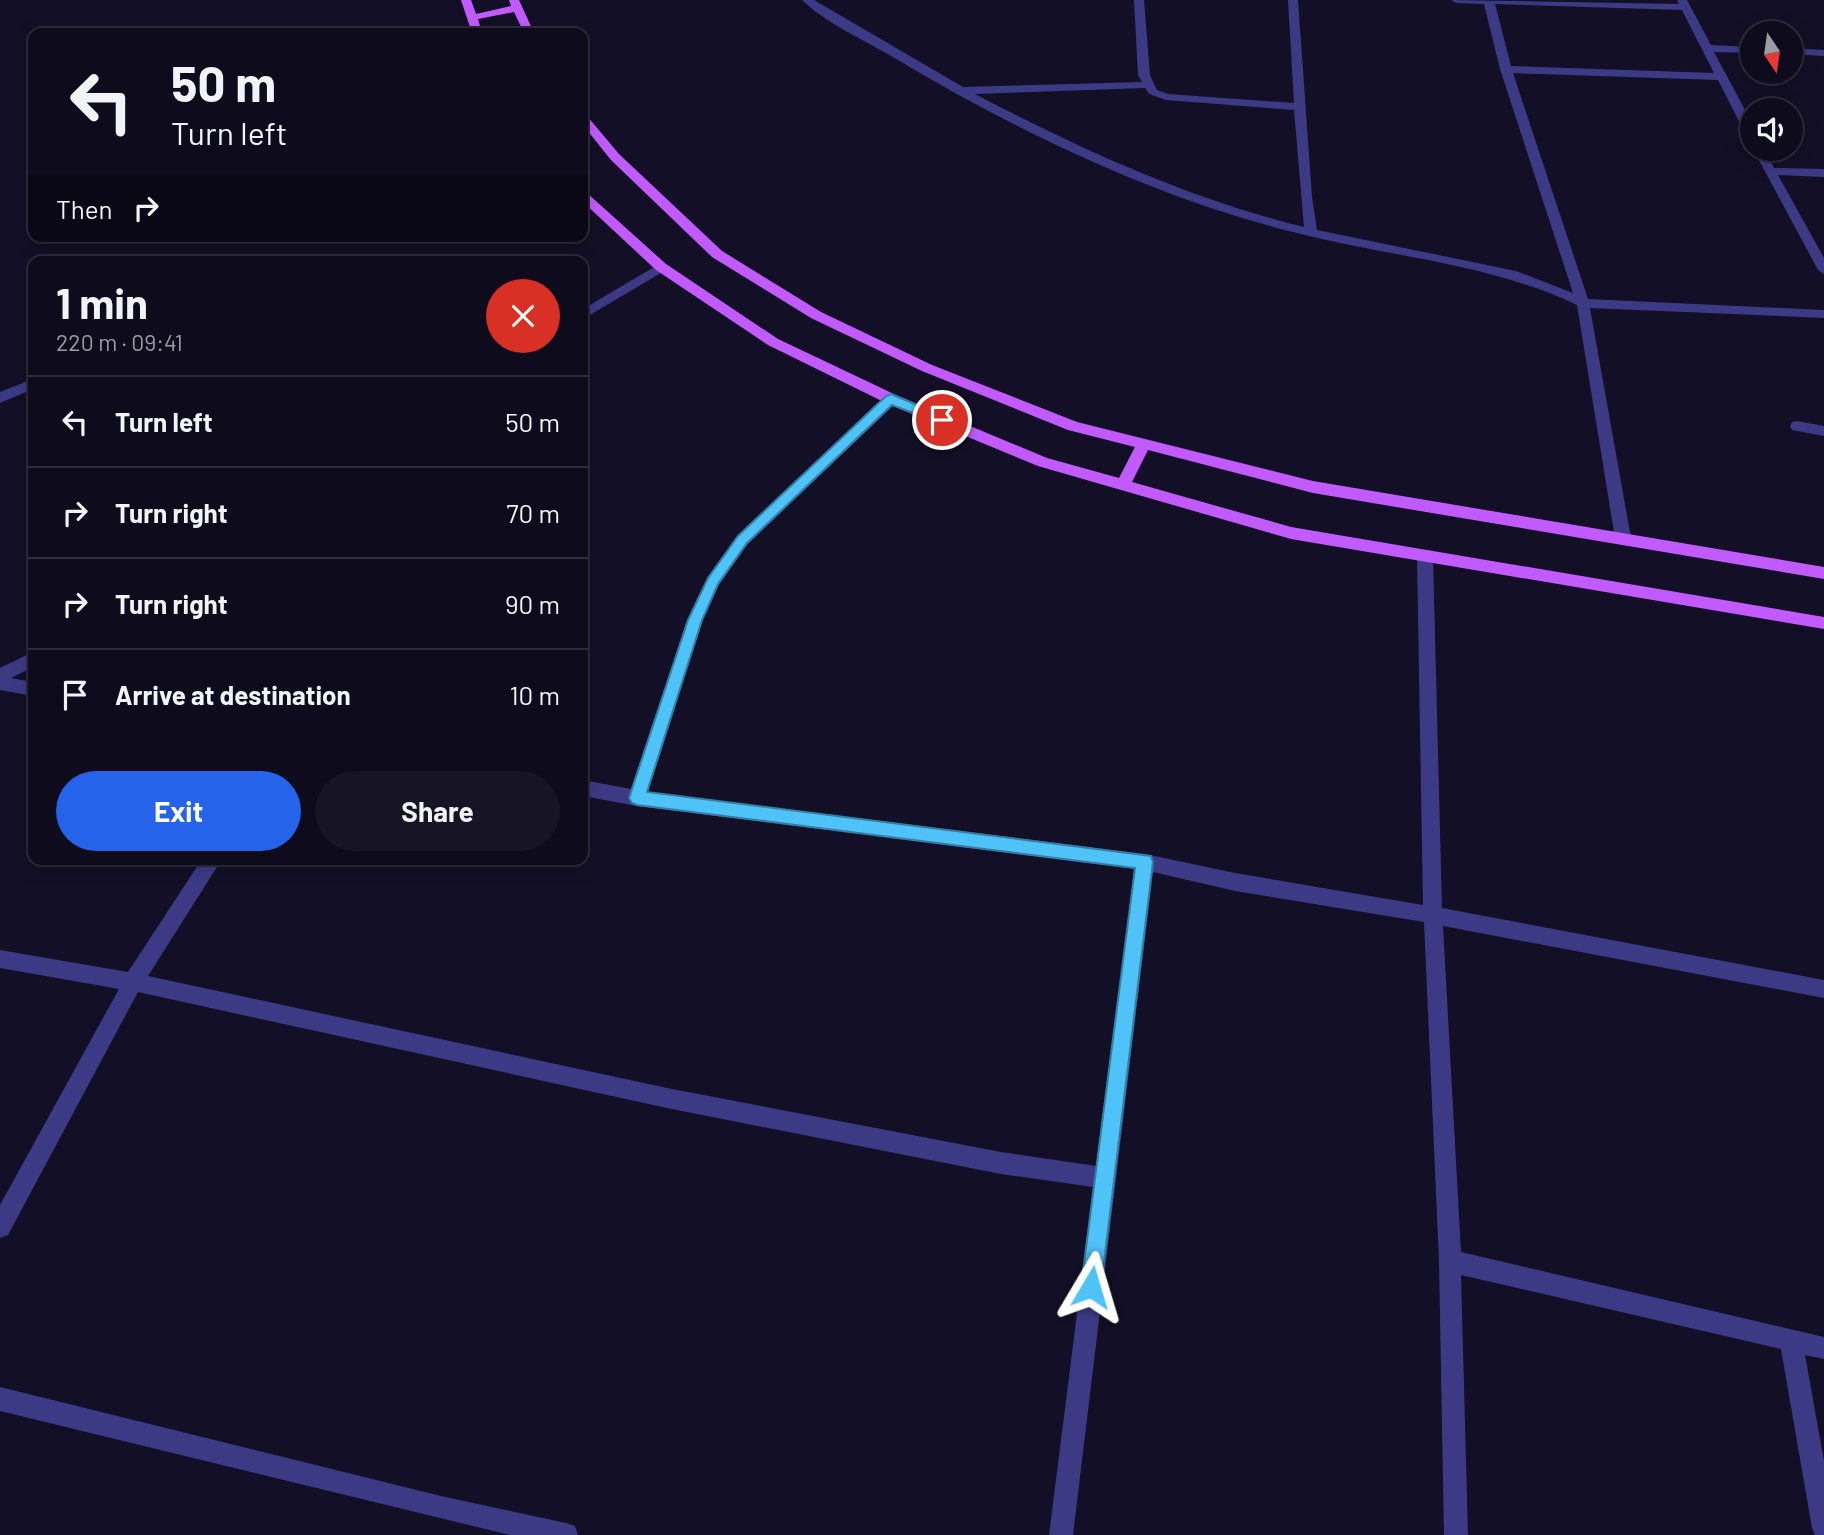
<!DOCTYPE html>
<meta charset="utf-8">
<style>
body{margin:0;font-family:Barlow,sans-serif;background:#171425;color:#f1f3f6;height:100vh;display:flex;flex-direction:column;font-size:26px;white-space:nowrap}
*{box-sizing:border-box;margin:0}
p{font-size:23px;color:#9b9ba3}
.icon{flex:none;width:38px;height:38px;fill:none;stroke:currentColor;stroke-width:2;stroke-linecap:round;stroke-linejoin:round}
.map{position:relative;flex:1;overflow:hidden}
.side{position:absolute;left:28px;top:256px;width:560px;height:609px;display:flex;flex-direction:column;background:#0e0b1c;border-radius:14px;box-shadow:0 4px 18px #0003,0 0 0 2px #2e2b3b}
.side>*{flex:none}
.guide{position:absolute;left:28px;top:28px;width:560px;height:214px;border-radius:14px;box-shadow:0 4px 18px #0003,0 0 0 2px #2e2b3b;background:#0e0b1c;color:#f1f3f6;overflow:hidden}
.needle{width:46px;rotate:167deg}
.tools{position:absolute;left:1740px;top:21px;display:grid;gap:14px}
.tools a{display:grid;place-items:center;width:63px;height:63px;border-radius:50%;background:#0e0b1c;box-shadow:0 4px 18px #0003,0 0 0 2px #2e2b3b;font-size:35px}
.pin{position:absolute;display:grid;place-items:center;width:60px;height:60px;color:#fff;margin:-30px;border:4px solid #fff;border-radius:50%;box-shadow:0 2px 7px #0007}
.me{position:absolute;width:77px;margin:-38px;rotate:7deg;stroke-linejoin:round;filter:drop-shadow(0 0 5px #0008)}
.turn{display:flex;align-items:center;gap:24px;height:147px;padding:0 28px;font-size:32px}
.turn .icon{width:91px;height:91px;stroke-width:2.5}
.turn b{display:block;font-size:49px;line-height:60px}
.then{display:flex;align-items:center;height:66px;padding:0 28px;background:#0003;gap:14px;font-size:26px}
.round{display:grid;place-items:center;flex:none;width:74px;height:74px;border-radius:37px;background:#171425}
.overview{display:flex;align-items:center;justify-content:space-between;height:119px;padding:0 28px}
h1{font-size:42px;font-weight:700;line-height:52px}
.action{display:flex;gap:14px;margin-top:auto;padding:14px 28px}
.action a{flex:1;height:80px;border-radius:42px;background:#2563eb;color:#fff;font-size:28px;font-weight:700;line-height:80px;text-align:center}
.action a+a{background:#171425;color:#f1f3f6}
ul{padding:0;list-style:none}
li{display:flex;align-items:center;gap:21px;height:91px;padding:0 28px;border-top:2px solid #2e2b3b}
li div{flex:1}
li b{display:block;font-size:26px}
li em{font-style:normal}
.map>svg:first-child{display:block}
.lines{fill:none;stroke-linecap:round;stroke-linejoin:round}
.minor{fill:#3d3a85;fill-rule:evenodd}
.major{fill:#c25bff;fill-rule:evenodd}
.route{fill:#4fc3f7;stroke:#337fa1;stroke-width:2}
</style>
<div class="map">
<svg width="1824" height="1535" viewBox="0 0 1824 1535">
<rect width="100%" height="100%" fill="#130f26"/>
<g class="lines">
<path class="minor" d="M802,0H814L963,87L1142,82L1138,75L1134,0H1144L1150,75L1157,90L1168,94L1294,103L1288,0H1298L1312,197L1317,230L1516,271L1573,293L1500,69L1484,4L1456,3L1451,0L1679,4L1677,0H1687L1711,45L1752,47V53L1714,52L1752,123V138L1746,135L1718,80L1513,73L1588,299L1824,310V318L1590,308L1631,538L1623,544L1615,538L1577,305C1491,264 1393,257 1301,234C1157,199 1018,132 891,56C864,40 824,22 802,0ZM1495,4L1682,10L1714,73L1511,66ZM1145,88L1149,94L1166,100L1294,110L1304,227C1189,199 1080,149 975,94Z
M1790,48L1824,50V56L1790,54Z
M1753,149H1765L1774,168L1824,169V177L1778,175L1824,258V274L1818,270Z
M661,263L667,267L666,270L583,319V309Z
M33,379V389L0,403V392Z
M891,394L898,399L896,403L748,544L719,585L703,620L648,792L1145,854L1235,873L1423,905L1417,557L1425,551L1431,553L1433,557L1442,908L1824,980V998L1443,926L1461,1252L1824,1337V1359L1805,1355L1824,1461V1535H1815L1812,1528L1781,1349L1461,1275L1468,1535H1444L1439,1261L1424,922L1235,891L1153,872L1073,1535H1049L1093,1187L1001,1174L667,1108L138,992L8,1235L0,1238V1205L119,989L0,968V950L128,972L202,859H222L148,976L667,1088L1001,1152L1096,1166L1135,869L637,806L583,796V780L631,789L687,620L707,578L738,536L886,395Z
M1797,421L1824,426V436L1792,430L1790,426L1792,422Z
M33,652V667L11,678L33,682V696L0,690V668Z
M0,1387L441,1496L566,1523L575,1526L578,1535H510L0,1411Z"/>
<path class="major" d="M461,0H471L476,14L511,6L509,0H519L534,33H524L514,12L478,19L482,33H472Z
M583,115L587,116L619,154L722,251L821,312L932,365L1077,422L1313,481L1824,567V579L1313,493L1148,450L1132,482L1291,527L1824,617V629L1291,539L1038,466L886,403L768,345L656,270L583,202V192L587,193L666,264L778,339L896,395L1047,458L1119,478L1135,447L1068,430L922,371L811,318L712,257L611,160L583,125Z"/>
</g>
<path class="route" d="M891,394L946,417L948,420L942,424L892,405L747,543L718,584L702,620L647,792L1151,856L1153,862L1101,1287L1098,1295L1091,1298L1084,1295L1081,1287L1135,868L637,805L632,803L629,798L688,620L708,578L738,536L886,396Z"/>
</svg>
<div class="tools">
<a><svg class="needle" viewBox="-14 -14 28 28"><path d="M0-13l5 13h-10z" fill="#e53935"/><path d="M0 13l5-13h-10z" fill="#9b9ba3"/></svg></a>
<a><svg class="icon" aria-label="sound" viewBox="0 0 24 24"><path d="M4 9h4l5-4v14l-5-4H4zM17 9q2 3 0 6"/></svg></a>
</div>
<div class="pin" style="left:942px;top:420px;background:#d93025"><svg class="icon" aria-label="arrive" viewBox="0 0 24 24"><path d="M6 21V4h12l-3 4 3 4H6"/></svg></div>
<svg class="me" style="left:1091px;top:1287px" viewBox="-20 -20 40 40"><path d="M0-17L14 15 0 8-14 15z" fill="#4fc3f7" stroke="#fff" stroke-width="4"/></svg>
<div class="guide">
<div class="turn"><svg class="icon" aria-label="left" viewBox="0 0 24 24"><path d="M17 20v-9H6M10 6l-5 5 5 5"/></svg><div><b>50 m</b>Turn left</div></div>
<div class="then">Then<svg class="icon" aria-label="right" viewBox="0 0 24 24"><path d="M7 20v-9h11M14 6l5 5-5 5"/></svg></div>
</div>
<section class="side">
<div class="overview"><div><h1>1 min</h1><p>220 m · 09:41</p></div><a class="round" style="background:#d93025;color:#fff"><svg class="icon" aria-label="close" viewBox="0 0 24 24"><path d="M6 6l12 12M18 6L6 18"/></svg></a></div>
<ul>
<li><svg class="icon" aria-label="left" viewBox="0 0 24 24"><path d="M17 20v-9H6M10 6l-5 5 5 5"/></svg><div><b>Turn left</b></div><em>50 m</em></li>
<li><svg class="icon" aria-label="right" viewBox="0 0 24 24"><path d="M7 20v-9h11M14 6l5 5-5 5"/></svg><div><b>Turn right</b></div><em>70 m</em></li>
<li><svg class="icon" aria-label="right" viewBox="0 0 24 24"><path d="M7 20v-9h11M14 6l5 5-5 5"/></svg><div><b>Turn right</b></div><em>90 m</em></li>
<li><svg class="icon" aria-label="arrive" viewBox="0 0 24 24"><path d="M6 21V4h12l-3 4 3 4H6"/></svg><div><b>Arrive at destination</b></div><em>10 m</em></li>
</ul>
<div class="action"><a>Exit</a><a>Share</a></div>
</section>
</div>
